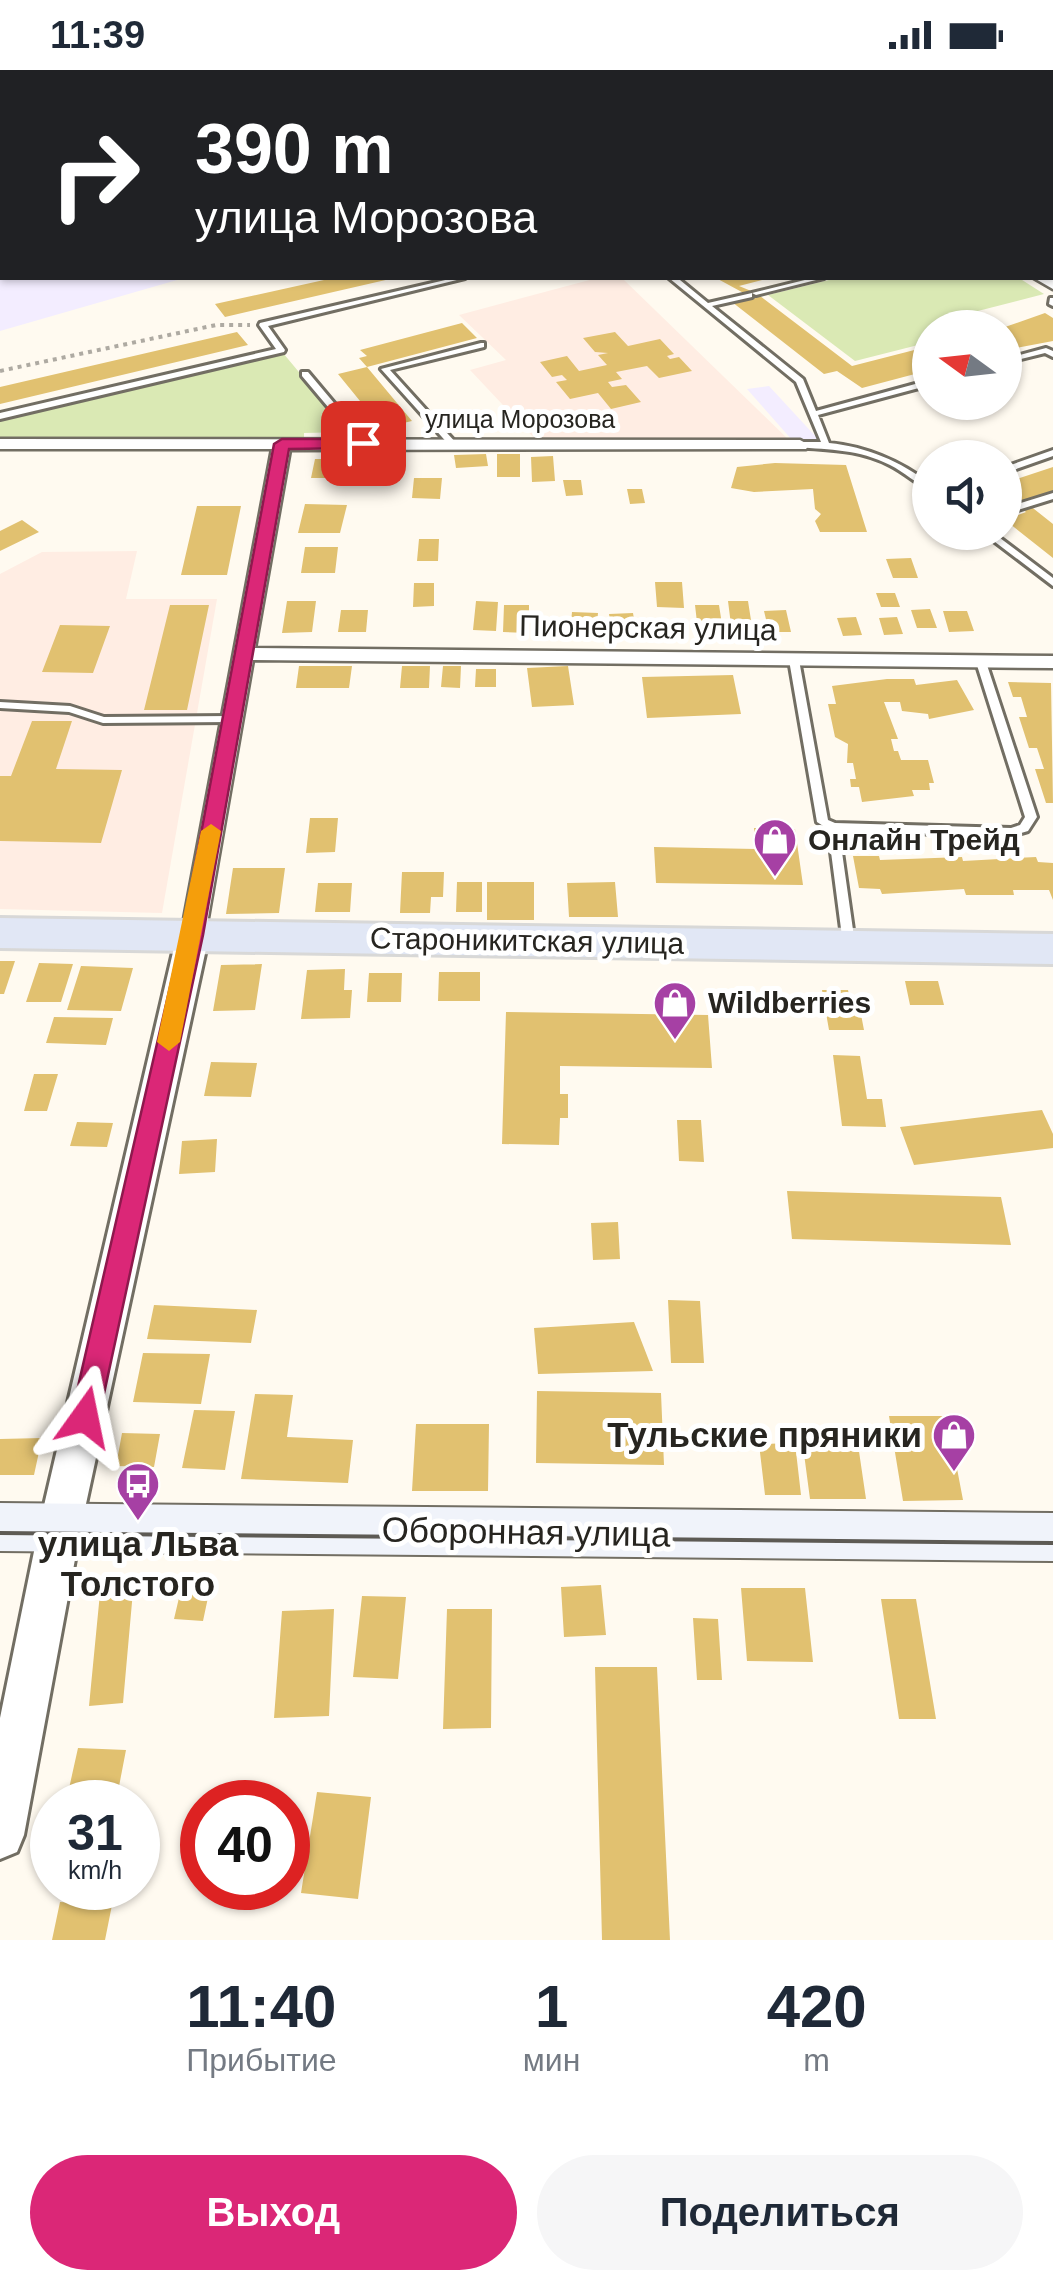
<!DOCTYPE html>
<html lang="ru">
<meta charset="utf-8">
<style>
body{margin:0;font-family:Helvetica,sans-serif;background:#f6f6f7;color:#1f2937;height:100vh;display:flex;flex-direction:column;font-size:38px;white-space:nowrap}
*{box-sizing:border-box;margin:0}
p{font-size:32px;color:#747a83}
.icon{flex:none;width:55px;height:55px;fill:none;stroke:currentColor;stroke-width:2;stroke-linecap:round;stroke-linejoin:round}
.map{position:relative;height:1870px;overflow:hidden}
.sheet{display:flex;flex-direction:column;background:#fff;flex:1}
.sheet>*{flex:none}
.banner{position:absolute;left:0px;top:0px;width:1055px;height:210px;box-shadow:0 2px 8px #0004;background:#202124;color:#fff;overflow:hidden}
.needle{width:65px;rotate:285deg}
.controls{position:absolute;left:912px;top:240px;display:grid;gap:20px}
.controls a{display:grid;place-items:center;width:110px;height:110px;border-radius:50%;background:#fff;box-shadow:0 2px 8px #0004;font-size:50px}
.speed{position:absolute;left:30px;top:1710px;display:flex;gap:20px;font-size:50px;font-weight:700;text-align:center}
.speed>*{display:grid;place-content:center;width:130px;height:130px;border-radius:50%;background:#fff;box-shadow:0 2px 8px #0004;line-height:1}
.speed small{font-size:25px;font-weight:400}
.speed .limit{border:15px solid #d22;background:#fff;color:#111}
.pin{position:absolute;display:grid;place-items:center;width:85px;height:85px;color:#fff;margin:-42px;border-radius:20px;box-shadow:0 5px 15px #0006}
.me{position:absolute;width:110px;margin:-55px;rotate:12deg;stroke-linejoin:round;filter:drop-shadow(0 0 8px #0008)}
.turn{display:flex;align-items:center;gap:35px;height:210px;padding:0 30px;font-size:45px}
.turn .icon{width:130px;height:130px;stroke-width:2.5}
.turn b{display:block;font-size:70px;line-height:85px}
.eta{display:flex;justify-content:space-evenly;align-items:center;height:170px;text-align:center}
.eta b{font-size:60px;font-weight:800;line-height:70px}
.action{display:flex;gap:20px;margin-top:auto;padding:20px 30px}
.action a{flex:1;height:115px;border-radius:60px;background:#db2777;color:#fff;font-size:40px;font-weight:800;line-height:115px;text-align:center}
.action a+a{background:#f6f6f7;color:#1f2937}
.status{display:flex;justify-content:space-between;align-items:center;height:70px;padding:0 50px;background:#fff;direction:ltr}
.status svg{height:28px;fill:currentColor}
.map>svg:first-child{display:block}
.industrial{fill:#f3edff}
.education{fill:#ffede3}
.green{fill:#dae9b4}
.building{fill:#e1c170}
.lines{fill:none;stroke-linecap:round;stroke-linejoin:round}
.service-casing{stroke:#726e63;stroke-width:6}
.minor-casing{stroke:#726e63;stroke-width:5}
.tertiary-casing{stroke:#726e63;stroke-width:6}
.secondary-casing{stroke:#726e63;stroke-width:4}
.primary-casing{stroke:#d8d8d7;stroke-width:6}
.path{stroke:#aeaaa2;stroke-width:4;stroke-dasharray:4 5;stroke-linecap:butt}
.service{fill:#fff;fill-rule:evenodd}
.minor{fill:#fff;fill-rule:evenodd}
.tertiary{fill:#fff;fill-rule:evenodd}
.secondary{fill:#f0f3fa;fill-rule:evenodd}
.primary{fill:#e1e7f5;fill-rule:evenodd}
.tram{stroke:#5d5a54;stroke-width:4}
.route{fill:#db2777;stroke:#8e194d;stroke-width:2.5}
.slow{fill:#f59e0b}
.labels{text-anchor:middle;stroke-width:10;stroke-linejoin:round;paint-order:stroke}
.far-street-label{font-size:25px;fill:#272520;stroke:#fff}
.street-label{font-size:30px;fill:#272520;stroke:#fff}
.poi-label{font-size:30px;font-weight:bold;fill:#272520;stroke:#fff;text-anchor:start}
.near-poi-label{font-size:35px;font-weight:bold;fill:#272520;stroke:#fff;text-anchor:end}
.near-street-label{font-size:35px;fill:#272520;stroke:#fff}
</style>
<div class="status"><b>11:39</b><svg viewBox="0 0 49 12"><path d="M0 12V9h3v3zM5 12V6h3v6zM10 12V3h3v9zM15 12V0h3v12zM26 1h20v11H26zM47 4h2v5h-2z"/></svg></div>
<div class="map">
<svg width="1053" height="1870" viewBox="0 0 1053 1870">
<rect width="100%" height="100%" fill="#fffaf0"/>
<path class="industrial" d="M0,161L2,208H184L0,261Z
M769,316L818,369L792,370L747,319Z"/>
<path class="education" d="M597,208H622L789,370L535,369L470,300L506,290L459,245Z
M137,481L126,529H217L162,843L0,839V504L42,482Z"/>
<path class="green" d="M837,208H1019L1044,224L970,243L988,256L930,258V272L855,291L768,225Z
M283,283L349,362L304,363V370L0,371V350Z"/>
<path class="building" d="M333,208L390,209L225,247L215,234Z
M716,208H770L739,216L756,223L852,296L930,276V300L862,318L837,301L824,304L732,232L751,227Z
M1045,243L1053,248V271L1005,280V257Z
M462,253L477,268L367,297L412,351L382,358L338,304L367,297L359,288L367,286L360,280Z
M237,262L248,275L0,334V317Z
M615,262L628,276L660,269L674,284L667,286L670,289L679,287L692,301L659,308L647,296L616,302L622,309L608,312L612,317L626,315L641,332L611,339L598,323L570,329L556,312L567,310L562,305L552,307L540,292L567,286L579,301L607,295L598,285L608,283L595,282L583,268Z
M486,384L488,396L456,398L454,385Z
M497,384H520V407H497Z
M553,386L555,411L532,412L531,387Z
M315,389H333L330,408H311Z
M775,393L846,395L867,462H820L815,451L821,444L815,439L813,419L754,422L731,418L737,397Z
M1053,397V421L1024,431L1053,454V488L1005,450L1026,442L1005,425V413Z
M414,408H442L440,429L412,428Z
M563,410H581L583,425L566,426Z
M627,419H642L645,433L630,434Z
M305,434L347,435L340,463H298Z
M197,436H241L227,505H181Z
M22,450L39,462L0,481V461Z
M419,469H439L438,491H417Z
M305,477H338L335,503H301Z
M911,488L918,508H893L886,489Z
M655,512H682L684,538L657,537Z
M414,513H434V536L413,537Z
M876,523H895L900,537H881Z
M287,531H316L312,562L282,563Z
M476,531L498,532L496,561L473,560Z
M728,531H748L753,563H732Z
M170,535H209L187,640H144Z
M504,535H529V563L503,562Z
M695,535H719L723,561H698Z
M930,539L937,558H917L911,540Z
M341,540H368L366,562H338Z
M786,540L791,562H769L764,541Z
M943,541H967L974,561L949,562Z
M572,542L598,543L596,563L570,562Z
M633,543L636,561L612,562L609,544Z
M856,547L862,565L843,566L837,548Z
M897,547L903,564L884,565L879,548Z
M60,555L110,556L93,603L42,602Z
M299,596H352L349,618H296Z
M402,596H430L429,618H400Z
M443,596H461L460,618L441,617Z
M568,596L574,635L532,637L527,598Z
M476,599H496V617H475Z
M733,605L741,644L647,648L642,607Z
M887,609H914L916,615L957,610L974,640L929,649L928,644L902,641L900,632H884L898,669H891L894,681H898L901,690H928L934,713H929L930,720H912L914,726L862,732L859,717H851L850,709H856L853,693H847L848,674L835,667L828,634H836L832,616Z
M1008,612L1051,613L1053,733H1046L1035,699H1044L1037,678H1029L1019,647H1027L1021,627H1013Z
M32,651H72L56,699L122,700L101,773L0,771V706H11Z
M310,748H338L335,782L306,783Z
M754,758L795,759L803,815L656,813L654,777L756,779Z
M853,786H879L880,790L962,787L963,791L1036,787L1038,792L1053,793V830L1049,820H1013L1014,825H966L964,819L882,824L880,819L859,818Z
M233,798H285L279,843L226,844Z
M402,802H444L443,827H431L430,843H400Z
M457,812H482V842H456Z
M487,812H534V850H487Z
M615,812L618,847H569L567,813Z
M318,813H352L350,842H315Z
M0,891H15L4,924H0Z
M39,893L73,894L61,932H26Z
M262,894L255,940L213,941L221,895Z
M81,896L133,898L121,941L67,940Z
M345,899L344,920H352L350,948L301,949L307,900Z
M439,902H480V931H438Z
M369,903H402L401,932H367Z
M905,911H938L944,935H910Z
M822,920H848L850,929H858L864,960H829Z
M506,942L708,945L712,998L560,996V1024H568V1048H560L559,1075L502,1074Z
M54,947L113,948L106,975L46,973Z
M833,985L860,986L867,1029H882L886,1057L842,1056Z
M211,992L257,993L251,1027L204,1026Z
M34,1004H58L47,1041H24Z
M1042,1040L1053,1064V1078L914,1095L900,1057Z
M677,1050H701L704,1092L679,1091Z
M77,1052L113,1053L107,1077L70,1076Z
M217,1069L215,1102L179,1104L182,1071Z
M787,1121L1001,1127L1011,1175L792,1169Z
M618,1152L620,1189L593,1190L591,1153Z
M668,1230L700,1231L704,1293H671Z
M154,1235L257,1240L251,1273L147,1269Z
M634,1252L653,1301L538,1304L534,1258Z
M143,1283L210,1284L201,1334L133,1332Z
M537,1321L661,1323L664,1395L536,1393Z
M255,1324L293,1325L287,1367L353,1370L348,1413L241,1409Z
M194,1340L235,1341L225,1400L182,1398Z
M889,1346H947L963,1430L903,1431Z
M416,1354H489L488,1421H412Z
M801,1361H856L866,1429H810Z
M122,1363L160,1364L154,1397L116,1396Z
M42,1368L34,1405H0V1369Z
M795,1373L801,1425H765L759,1374Z
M182,1515L210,1518L203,1551L174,1549Z
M601,1515L606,1565L564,1567L561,1517Z
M741,1518H805L813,1592L747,1591Z
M133,1521L123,1633L89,1636L100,1523Z
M362,1526L406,1527L398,1609L353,1607Z
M881,1529H916L936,1649H899Z
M334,1539L329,1646L274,1648L282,1541Z
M447,1539H492L491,1658L443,1659Z
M693,1548L718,1549L722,1610H697Z
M595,1597H657L670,1870H602Z
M78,1678L126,1680L116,1732H66Z
M317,1722L371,1727L358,1829L301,1823Z
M60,1832L112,1835L105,1870H52Z"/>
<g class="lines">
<g class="service-casing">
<path id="service" d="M983,0H993L988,2H980Z
M1052,93H1053V97H1052Z
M1052,126H1053V130H1052Z
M1052,143H1053V148H1052Z
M0,201H2V206H0Z
M454,208H465L268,256L285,280L284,282L0,349V343L276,279L259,255L260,253Z
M669,208H680V210L708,233L752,223V227L712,236L803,309L816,341L930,310V315L818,345L829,373C867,377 900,391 930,414V421C916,413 904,402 890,395C858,379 831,380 797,377V373L800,372H821L796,312Z
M813,208H824L756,225L752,223Z
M1050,228H1053V236L1049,234Z
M481,273H484V277L390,300L457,374L450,376L381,299Z
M1046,278L1053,281V287L1045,283L1005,293V289Z
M302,302H308L366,371V375H360L302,306Z
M1053,380V386L1005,403V397Z
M1053,423V429L1005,444V438Z
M982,462H992L1053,508V516Z
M794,587L799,590L828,750L835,753L1011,758L1020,755L1025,747L976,592L981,589L986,592L1037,747L1028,761L1011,766L839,761L855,874L849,879L843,874L828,759L817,752L789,590Z
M0,632L70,636L104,647L230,646L235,649L230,652L103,653L69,642L0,638Z"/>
</g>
<g class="minor-casing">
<path id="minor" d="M688,0H705L706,2H690Z
M0,10L2,11V19L0,18Z
M0,72H2V80H0Z
M1034,208L1053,209V219Z
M0,369L800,370L809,375L806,379L290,380L255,578L1053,586V598L253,590L205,865L193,874L181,865L272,379H0Z"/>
</g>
<g class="tertiary-casing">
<path id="tertiary" d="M193,853L204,857L209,865L81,1457L24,1765L17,1782L0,1789V1648L39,1457L177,865L182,857Z"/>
</g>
<g class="secondary-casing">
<path id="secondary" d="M0,1433L1053,1443V1491L0,1481Z"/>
</g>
<g class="primary-casing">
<path id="primary" d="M0,848L1053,864V894L0,878Z"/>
</g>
<path class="path" d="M0,301L216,255H250"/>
<use href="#service" class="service"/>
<use href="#minor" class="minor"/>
<use href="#tertiary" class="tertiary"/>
<use href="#secondary" class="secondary"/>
<use href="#primary" class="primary"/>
<path class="tram" d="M0,1463L1053,1473"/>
</g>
<path class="route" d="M282,369H363L371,373L363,378L289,379L203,865L99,1347L95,1357L85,1361L75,1357L71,1347L182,865L274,374Z"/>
<path class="slow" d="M211,754L221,761L180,972L169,981L157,972L201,761Z"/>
<defs>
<g id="shop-pin" transform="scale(2.25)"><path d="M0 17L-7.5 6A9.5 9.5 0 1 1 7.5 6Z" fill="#a640a4" stroke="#fff"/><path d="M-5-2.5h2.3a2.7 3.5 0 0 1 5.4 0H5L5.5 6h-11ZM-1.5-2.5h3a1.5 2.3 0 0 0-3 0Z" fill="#fff"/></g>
<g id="bus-pin" transform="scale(2.25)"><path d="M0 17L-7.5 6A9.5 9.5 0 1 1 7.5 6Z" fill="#a640a4" stroke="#fff"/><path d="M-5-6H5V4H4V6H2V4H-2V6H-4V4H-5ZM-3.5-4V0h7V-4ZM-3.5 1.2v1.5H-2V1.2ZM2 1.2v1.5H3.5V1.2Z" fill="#fff"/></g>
</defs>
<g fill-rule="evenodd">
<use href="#shop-pin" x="775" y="770"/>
<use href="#shop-pin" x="675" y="933"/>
<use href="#shop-pin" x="954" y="1365"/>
<use href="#bus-pin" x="138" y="1414"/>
</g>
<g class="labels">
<g class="far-street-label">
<text x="520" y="358">улица Морозова</text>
</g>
<g class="street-label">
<text transform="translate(648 558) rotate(1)" y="10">Пионерская улица</text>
<text transform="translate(527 871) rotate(1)" y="10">Староникитская улица</text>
</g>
<g class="poi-label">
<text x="808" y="780">Онлайн Трейд</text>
<text x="708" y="943">Wildberries</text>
</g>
<g class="near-poi-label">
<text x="922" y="1377">Тульские пряники</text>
<text x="138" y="1486" text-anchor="middle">улица Льва<tspan x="138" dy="40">Толстого</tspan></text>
</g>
<g class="near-street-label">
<text transform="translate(526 1462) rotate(1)" y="12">Оборонная улица</text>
</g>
</g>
</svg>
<div class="controls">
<a><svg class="needle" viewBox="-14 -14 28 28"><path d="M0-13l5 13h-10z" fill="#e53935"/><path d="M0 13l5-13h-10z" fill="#747a83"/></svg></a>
<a><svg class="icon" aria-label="sound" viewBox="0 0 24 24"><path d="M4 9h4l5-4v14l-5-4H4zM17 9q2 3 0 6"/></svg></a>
</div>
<div class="speed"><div>31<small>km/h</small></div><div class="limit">40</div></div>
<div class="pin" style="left:363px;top:373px;background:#d93025"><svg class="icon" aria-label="arrive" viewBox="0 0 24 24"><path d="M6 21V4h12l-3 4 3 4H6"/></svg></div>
<svg class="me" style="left:85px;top:1347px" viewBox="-20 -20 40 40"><path d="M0-17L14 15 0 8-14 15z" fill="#db2777" stroke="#fff" stroke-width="4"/></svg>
<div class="banner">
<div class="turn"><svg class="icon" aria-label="right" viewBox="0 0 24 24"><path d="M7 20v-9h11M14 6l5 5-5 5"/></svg><div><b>390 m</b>улица Морозова</div></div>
</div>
</div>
<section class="sheet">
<div class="eta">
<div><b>11:40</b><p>Прибытие</p></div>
<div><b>1</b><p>мин</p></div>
<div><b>420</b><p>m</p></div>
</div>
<div class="action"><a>Выход</a><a>Поделиться</a></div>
</section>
